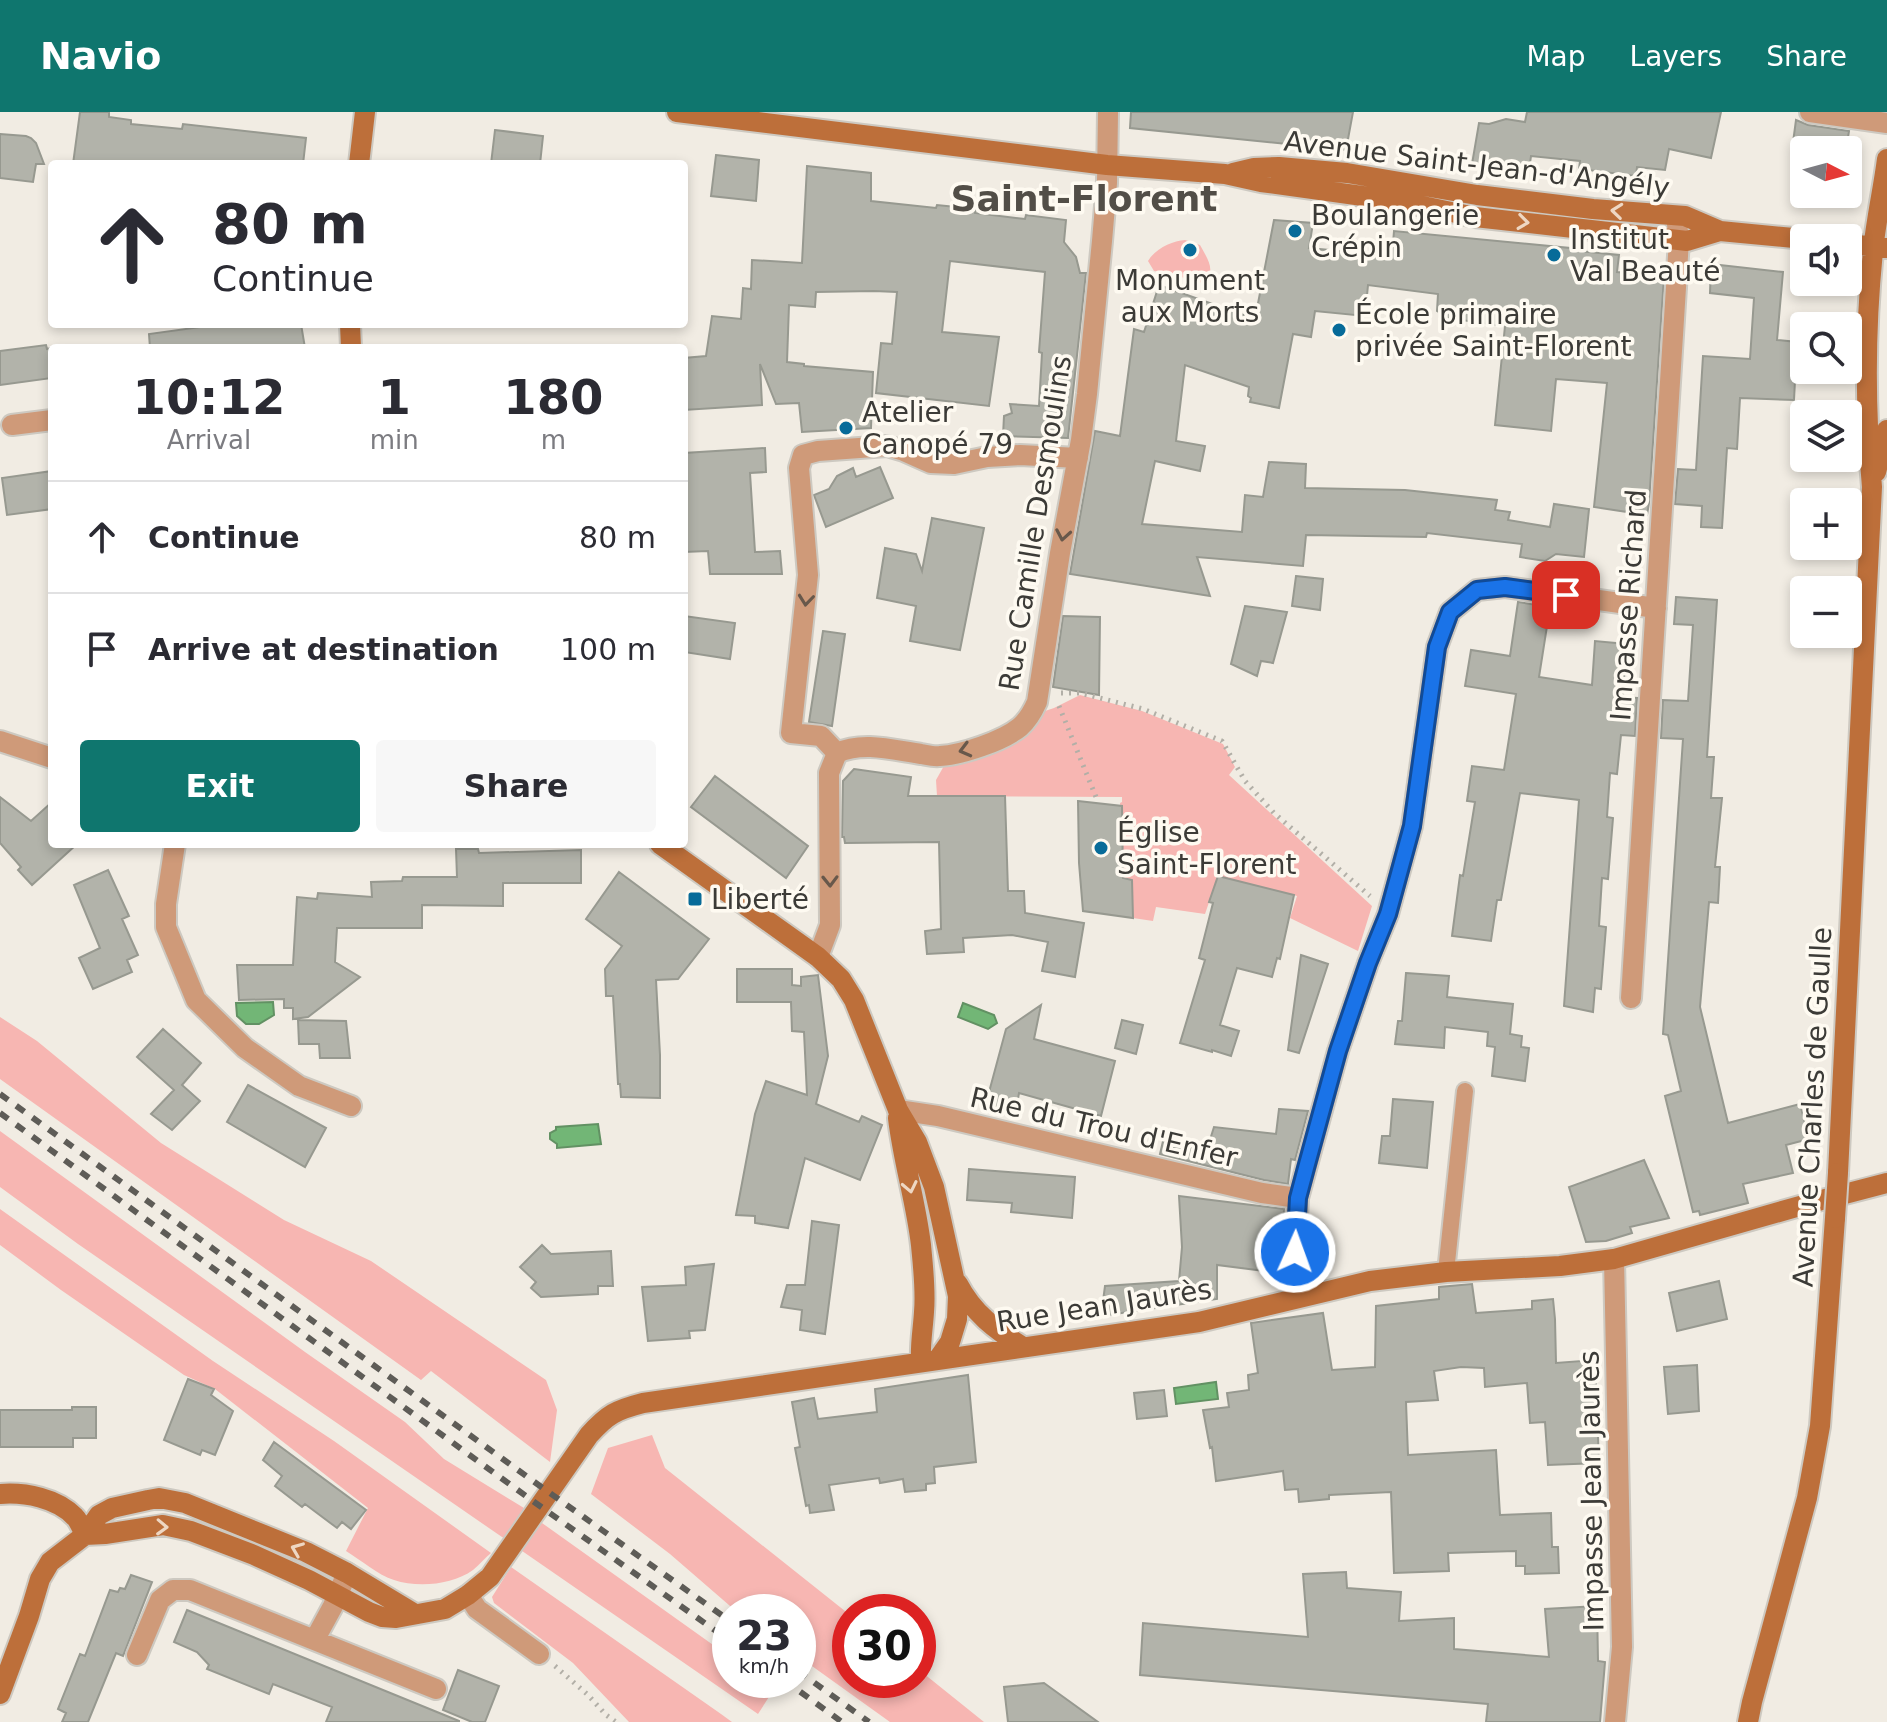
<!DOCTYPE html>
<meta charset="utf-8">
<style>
body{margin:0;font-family:"DejaVu Sans",sans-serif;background:#f7f7f7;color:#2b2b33;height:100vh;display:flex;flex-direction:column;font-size:30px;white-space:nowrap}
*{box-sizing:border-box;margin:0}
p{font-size:26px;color:#7c7c81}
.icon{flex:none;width:44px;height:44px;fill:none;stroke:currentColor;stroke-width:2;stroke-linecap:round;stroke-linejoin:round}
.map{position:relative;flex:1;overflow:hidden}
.side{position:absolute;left:48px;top:232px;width:640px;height:504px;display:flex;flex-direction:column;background:#fff;border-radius:8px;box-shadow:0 4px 12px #0003}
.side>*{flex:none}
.top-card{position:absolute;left:48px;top:48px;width:640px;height:168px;border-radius:8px;box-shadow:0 4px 12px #0003;background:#fff;color:#2b2b33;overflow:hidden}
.needle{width:52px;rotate:96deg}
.controls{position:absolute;left:1790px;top:24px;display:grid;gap:16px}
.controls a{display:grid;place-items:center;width:72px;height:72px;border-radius:8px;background:#fff;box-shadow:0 4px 12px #0003;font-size:40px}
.speed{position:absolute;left:712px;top:1482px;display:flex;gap:16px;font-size:40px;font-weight:700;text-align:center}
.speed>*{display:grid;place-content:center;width:104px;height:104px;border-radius:50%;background:#fff;box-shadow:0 4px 12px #0003;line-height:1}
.speed small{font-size:20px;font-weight:400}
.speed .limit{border:12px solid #d22;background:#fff;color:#111}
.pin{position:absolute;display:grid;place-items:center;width:68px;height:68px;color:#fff;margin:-34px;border-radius:16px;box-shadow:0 4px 12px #0006}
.me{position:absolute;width:88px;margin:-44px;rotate:2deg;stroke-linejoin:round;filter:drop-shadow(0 0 6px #0008)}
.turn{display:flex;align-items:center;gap:28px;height:168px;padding:0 32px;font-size:36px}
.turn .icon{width:104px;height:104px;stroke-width:2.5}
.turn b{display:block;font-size:56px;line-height:68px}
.eta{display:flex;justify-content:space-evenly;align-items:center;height:136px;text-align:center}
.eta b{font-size:48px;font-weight:800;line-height:56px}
.button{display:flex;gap:16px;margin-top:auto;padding:16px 32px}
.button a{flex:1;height:92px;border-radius:8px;background:#0f766e;color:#fff;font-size:32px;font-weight:800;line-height:92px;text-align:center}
.button a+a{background:#f7f7f7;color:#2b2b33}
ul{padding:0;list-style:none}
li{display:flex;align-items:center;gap:24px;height:112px;padding:0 32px;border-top:2px solid #e1e1e2}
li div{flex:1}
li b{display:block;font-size:30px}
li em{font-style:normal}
header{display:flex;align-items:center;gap:48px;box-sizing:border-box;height:112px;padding:0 40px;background:#0f766e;color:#fff}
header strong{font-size:38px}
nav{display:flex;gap:44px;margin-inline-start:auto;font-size:28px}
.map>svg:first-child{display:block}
.green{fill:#f7b6b2}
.water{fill:#72b676;stroke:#629163;stroke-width:2}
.building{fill:#b2b3aa;stroke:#979990;stroke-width:2}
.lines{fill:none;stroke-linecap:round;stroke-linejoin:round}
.lane-casing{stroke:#cdc9c1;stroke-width:20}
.street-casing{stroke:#cdc9c1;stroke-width:24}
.secondary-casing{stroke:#cdc9c1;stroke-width:24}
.path{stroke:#b2afa7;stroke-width:5;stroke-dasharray:2 6;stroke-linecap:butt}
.lane{stroke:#cf9a79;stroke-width:16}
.street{stroke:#cf9a79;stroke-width:20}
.secondary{stroke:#bd6f3a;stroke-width:20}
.rail{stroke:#5e5c57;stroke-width:6;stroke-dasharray:10 10;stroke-linecap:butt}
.secondary-bridge-casing{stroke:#cdc9c1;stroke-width:24;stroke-linecap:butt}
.secondary-bridge{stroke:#bd6f3a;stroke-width:20}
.oneway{stroke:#eed7c3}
.oneway2{stroke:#68584b}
.route-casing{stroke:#114b97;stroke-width:20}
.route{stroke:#1a73e8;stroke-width:14}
.poi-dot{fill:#076b99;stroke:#fefaf1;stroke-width:3}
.labels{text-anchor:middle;stroke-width:7;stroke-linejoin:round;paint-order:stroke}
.street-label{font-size:28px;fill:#3c3b37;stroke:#fefaf1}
.poi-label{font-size:28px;fill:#3c3b37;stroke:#fefaf1;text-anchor:start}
.district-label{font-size:36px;font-weight:bold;fill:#524e47;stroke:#fefaf1}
</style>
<header>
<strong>Navio</strong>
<nav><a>Map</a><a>Layers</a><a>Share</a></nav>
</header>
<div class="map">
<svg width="1887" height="1610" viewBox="0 0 1887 1610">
<rect width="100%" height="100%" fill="#f1ece3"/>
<path class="green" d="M1185,128L1200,133C1207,146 1217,159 1204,170L1195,171L1175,162L1154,159L1148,149C1155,137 1172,129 1185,128Z
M1080,583L1142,599L1223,632L1235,655L1229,663L1372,794L1358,839L1290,806L1297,784L1218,764L1205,802L1156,795L1153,809L1133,806L1132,768L1123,766L1122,706L1120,691L1122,690V685L937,684L936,668L945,652L993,642L1025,621L1039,601L1054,596Z
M0,905L37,929L161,1031L284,1108L371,1149L546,1268L557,1298L550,1350L431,1259L421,1268L0,967Z
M0,1019L305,1240L405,1310L444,1347L524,1396L513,1412L532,1424L542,1411L730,1545V1568H761L774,1577L758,1602L78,1132L0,1075Z
M0,1097L213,1249L334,1329L491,1441C485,1446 479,1453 473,1458C452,1473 418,1476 394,1468C378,1463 361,1448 346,1439L368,1396L215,1277L184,1263L61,1178L0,1133Z
M652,1323L665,1356L850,1503V1568H918V1557L984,1610H890L798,1544V1500H737L670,1442L591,1382L608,1336Z
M511,1455L721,1602L732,1610H629L573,1551L494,1491L492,1485Z"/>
<path class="water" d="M273,890L274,903L259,912H246L237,904L236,891Z
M963,891L994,903L997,911L988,917L958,905Z
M598,1012L601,1032L557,1036V1032L550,1027V1021L556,1018V1015Z
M1216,1270L1218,1287L1176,1292L1174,1276Z"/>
<path class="building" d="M80,0H109V5L131,8V12L182,17L183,12L306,26L303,52H73Z
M1131,0H1353L1346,38L1130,16Z
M1527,0H1721L1711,46L1669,37L1665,58L1637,55L1636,64L1579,57L1580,49L1531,44L1529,58L1472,52L1479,11L1489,12L1506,7L1525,10Z
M1796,8L1808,13L1849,19L1846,38H1792Z
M495,18L543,24L540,52H491Z
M0,22L26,24L31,26L36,31L44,52H36L33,70L0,66Z
M716,43L759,48L756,89L711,84Z
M807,54L871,61V89L936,96L937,93L976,97L975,101L1025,107L1026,103L1066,108L1064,130L1076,145L1080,161H1086L1068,326L1003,324L1004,304L1012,301L1010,292L1039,294L1042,241L1039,240L1045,160L950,149L942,220L999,225L989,294L876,281L881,231L892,232L897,180L874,179L816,180L815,195L789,193L787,250L804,252V254L873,260L871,316L802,320L799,291L776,292L760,252L762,293L684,298V246L706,244L712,204L741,207L743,176L751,177L752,148L802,151Z
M1274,108L1313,111L1309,136L1392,144L1394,119L1570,136V138L1619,143L1617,160L1664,164L1649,391L1647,403L1594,395L1607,271L1556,267L1551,319L1495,313L1505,214L1439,205V200L1437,199L1438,182L1368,173L1365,204L1315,199L1311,225L1293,222L1279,296L1250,290L1251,286L1248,284L1249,275L1185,253L1176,329L1205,334L1200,359L1155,349L1142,412L1242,420L1245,383L1263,385L1269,350L1306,352L1305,376L1405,378L1497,388L1495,398L1510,400L1508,408L1550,415L1554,392L1589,397L1584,445L1556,442L1545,449L1520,445L1522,432L1427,421L1426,425L1306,423L1303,454L1197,445L1210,484L1070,462L1095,319L1120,324L1134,217L1144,220L1159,173L1255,207Z
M1711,152L1783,160L1777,228L1797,230L1794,288L1740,286L1737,337L1727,336L1722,416L1701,415L1702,394L1675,392L1678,357L1696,358L1703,244L1750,247L1754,186L1710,181Z
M222,212H301L305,236H150L149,222Z
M46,233L47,237L52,236V266L0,273V239Z
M765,336L766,360L750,361L755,440L780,439L782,462H710L708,439L684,440V341Z
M880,355L893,386L826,415L814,383L829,377L837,364L853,356L856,365Z
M52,359V397L7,403L2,366Z
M932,406L984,416L960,538L910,529L916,494L877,486L885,436L916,442L922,459Z
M1296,464L1323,467L1320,498L1292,494Z
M1676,485L1717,488L1707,645H1714L1711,686H1722L1715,755H1720L1718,791L1709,790L1700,895L1728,1011L1800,992L1809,1027L1786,1033L1793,1061L1743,1072L1748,1091L1700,1103L1699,1099L1693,1100L1665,984L1681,979L1668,923L1663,922L1683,627L1661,626L1663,588L1688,589L1693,513L1674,512Z
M1518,490L1550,495L1539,565L1592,573L1595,529L1626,532L1623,585L1637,586L1635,624L1621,623L1617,662L1610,661L1607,705L1613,706L1608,767L1602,766L1599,814L1606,815L1601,877L1595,876L1593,900L1564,894L1579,688L1520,681L1501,788H1497L1491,829L1452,824L1460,763L1463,764L1475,690L1467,689L1472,654L1504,658L1516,582L1465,574L1471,538L1510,544Z
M1245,494L1287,500L1273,551L1261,549L1257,564L1231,552Z
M684,504L735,511L730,547L684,540Z
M1063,504L1100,505L1099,583L1053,575Z
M823,519L845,522L832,614L809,610Z
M854,657L911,665L908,684H1005L1008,779H1024L1025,801L1084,811L1075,865L1042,859L1048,830L1012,823L963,826L964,840L927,842L925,819L941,817L939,730L845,731L844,725H842L843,669Z
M715,664L808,734L786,766L691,695Z
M0,685L31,709L52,690V732H77L32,773L18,758L21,755L0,731Z
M1078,689L1122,694L1123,766L1132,768L1133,806L1083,799L1079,751Z
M456,737H478L479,741L581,738V771H503V794L422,793V816H337L335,850L360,865L308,905L293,907V896H284V887L239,888L237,853H293L297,785L317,787L318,781L372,785L371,770L402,769L403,765H457Z
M108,758L129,804L122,807L138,843L127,848L132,860L93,877L79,846L100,836L74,773Z
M619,760L709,827L678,867L656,868L660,943V986L621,985L620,972H618L613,884H606L605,857L622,834L586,807Z
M1218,764L1294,783L1280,847L1277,846L1272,865L1237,856L1220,913L1239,919L1231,944L1212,938V940L1180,931L1205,848L1199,846L1213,791L1209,790Z
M1301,843L1328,852L1299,941L1288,938Z
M737,857H792V873L801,874V865L818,863L828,944L816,992L859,1010L862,1004L882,1013L860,1068L805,1046L788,1116L755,1111V1104L736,1103L755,1002L766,969L807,983L804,920L792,919L791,890H737Z
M1406,861L1449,864L1447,885L1513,892L1510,922L1522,924L1521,935L1529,936L1525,969L1492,964L1495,935L1487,934L1488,920L1445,915L1444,936L1395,932L1398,909H1402Z
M1041,893L1034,927L1115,949L1101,1004L1019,981L1015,1004L985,995L1006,917Z
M298,908L346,909L350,946H320L319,932H299Z
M1122,908L1143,913L1136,942L1115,936Z
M163,917L201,951L182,973L200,989L172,1018L151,1002L174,978L137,945Z
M248,973L326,1016L305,1055L227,1010Z
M1393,987L1433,990L1427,1056L1379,1051L1382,1024H1390Z
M1279,997L1308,999L1295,1048L1291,1047L1288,1072L1264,1068L1160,1042L1164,1025L1208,1034L1214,1015L1276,1022Z
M1644,1048L1669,1106L1630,1115L1632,1121L1606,1129L1586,1130L1569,1075Z
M969,1057L1075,1065L1072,1106L1011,1100L1012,1091L967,1088Z
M1179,1084L1284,1097L1280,1161L1217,1153V1187L1101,1204L1105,1174L1179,1169L1182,1135Z
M812,1109L839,1113L825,1222L800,1218L802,1198L781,1195L787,1173H805Z
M542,1133L551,1142L611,1139L613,1174H598V1182L541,1185L531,1176L536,1170L520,1155Z
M714,1152L705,1218L689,1219L690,1226L648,1229L642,1175L686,1173L685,1155Z
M1719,1169L1727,1207L1677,1219L1669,1181Z
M1472,1172L1476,1201L1532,1197V1189L1553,1187L1555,1207L1556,1251L1595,1248L1599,1351L1548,1353L1545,1310L1530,1311L1527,1271L1485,1275L1484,1256L1461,1255L1434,1259L1438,1288L1406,1290L1408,1343L1496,1338L1500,1403L1551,1401L1552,1435H1558L1559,1461L1525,1462V1454H1516V1439L1448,1441L1449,1459L1394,1461L1391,1380L1329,1383V1387L1299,1390L1298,1377L1285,1378L1283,1359L1216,1369L1212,1335L1210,1336L1203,1298L1229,1295L1227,1281L1249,1278L1248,1263L1258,1261L1251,1211L1323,1201L1332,1258L1375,1255L1376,1194L1439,1187V1175Z
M1697,1253L1699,1299L1668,1302L1664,1255Z
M968,1263L976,1350L934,1355L935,1371L926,1372V1378L905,1380L903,1367L880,1371L879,1366L829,1373L834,1398L810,1401L809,1393L806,1394L795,1336L800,1335L792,1290L814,1286L818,1307L877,1300L875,1277Z
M188,1267L214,1277L211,1283L233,1299L215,1343L202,1338L200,1343L164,1328Z
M1164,1278L1167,1304L1137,1307L1134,1281Z
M72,1295H96V1326H73V1335H0V1298H72Z
M274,1330L366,1398L351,1417L342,1410L337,1416L305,1392L302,1395L275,1374L282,1364L263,1348Z
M1346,1460L1347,1476L1401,1480L1399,1509L1454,1506V1537L1549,1545L1545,1497L1597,1494L1598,1549L1605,1550L1600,1610H1486L1488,1592L1140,1563L1143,1511L1308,1525L1303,1462Z
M131,1463L152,1470L123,1544L116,1541L88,1610H62L66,1601L58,1597L80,1542L85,1544L110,1478L118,1480L120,1476L125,1477Z
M187,1498L459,1609V1610H326L332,1595L273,1572L269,1582L207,1557L209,1553L197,1540L174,1530Z
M458,1558L499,1574L485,1610H472L443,1598Z
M1044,1571L1098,1610H1008L1004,1575Z"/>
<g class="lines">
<g class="lane-casing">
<path id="lane" d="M1446,1160L1465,979"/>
</g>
<g class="street-casing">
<path id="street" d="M1810,0L1887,11
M12,313L52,308
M0,629L52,646
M837,641L821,624L791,621L808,463L799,356L803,343L818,339L887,334L904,339L931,351L954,352L987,345L1020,343L1078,346
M175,732L166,792V815L196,888L245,936L299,974L351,994
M818,845L830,813L829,661L837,641C863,629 893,638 921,642C927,643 934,645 940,644C961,643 1003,629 1020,615C1028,608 1033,599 1037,590L1060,441L1081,328L1087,282L1102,129L1107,71L1108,0
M1631,886L1679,128L1676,104
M898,998L938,1004L1262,1081L1298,1086
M1614,1147L1622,1535L1615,1610
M1297,1185L1294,1167L1298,1086L1338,939L1368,851L1388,802L1412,714L1437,535L1450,500L1477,478L1505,475L1656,496
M468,1483L477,1497L539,1542
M315,1527L333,1494L347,1461
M137,1543L160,1488L173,1478H190L436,1577"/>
</g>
<g class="secondary-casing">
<path id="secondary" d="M677,0L1107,53L1225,62L1261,70L1399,89L1475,105L1591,118L1687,129L1720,119
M359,52L365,0
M1233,61L1254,56L1279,55L1347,61L1477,83L1593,97L1685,104L1720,119L1804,127
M1848,132L1887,136
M350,212L351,236
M1876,360L1887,318
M660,732L818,845L841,867L854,888L898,998L917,1030L934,1075L958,1184L957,1207L950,1230L938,1247
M898,1006C903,1049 916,1090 921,1133C923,1155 926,1178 924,1200C923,1217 920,1232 921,1249
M1838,1061L1872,375C1865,297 1865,217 1873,139C1876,108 1883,78 1887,47
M958,1172C973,1201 996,1218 1023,1235
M0,1382C25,1380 57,1386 75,1405C79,1409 82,1417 85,1423
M85,1423L105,1422L163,1413L191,1419L254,1443L309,1468L369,1500L382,1505L396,1506L445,1497L468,1483L490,1465L589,1323C608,1302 616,1298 643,1291L1199,1210L1370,1169L1446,1160L1560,1154L1614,1147L1814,1090L1887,1071
M0,1582L29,1504L40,1467L50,1450L85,1423L99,1403L112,1396L148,1388L159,1386L185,1391L306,1440L347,1461L415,1502
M1748,1610L1752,1590L1807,1386L1820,1314L1835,1106"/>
</g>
<path class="path" d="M1061,581H1080L1143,597L1222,629L1245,669L1274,701L1370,784
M1059,594L1096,685
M555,1554L588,1583L606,1603L616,1610"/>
<use href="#lane" class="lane"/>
<use href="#street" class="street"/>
<use href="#secondary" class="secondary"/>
<path class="rail" d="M0,982L540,1374L730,1509
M0,1001L530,1387L730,1529
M798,1559L869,1610
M784,1568L842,1610"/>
<g class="secondary-bridge-casing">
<path id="secondary-bridge" d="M1835,1106L1838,1061"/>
</g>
<use href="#secondary-bridge" class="secondary-bridge"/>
</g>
<defs><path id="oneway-chevron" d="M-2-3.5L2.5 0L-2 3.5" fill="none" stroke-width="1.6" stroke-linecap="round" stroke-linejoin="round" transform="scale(2)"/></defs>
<g class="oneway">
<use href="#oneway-chevron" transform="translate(1617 99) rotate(-174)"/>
<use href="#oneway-chevron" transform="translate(1523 110) rotate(7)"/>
<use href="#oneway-chevron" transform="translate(910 1075) rotate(78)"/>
<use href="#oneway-chevron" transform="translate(162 1415) rotate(2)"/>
<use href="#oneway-chevron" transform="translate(297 1437) rotate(-158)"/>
</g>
<g class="oneway2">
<use href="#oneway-chevron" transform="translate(1063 423) rotate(100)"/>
<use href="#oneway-chevron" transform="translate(806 488) rotate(96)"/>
<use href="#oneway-chevron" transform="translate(965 638) rotate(165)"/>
<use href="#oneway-chevron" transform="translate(830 769) rotate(89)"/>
</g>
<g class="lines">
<g class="route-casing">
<path id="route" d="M1295,1140L1298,1086L1306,1056L1338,939L1368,851L1388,802L1412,714L1437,535L1450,500L1477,478L1505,475L1566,483"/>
</g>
<use href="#route" class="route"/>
</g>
<g class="poi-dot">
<circle cx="1295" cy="119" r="8"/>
<circle cx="1190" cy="138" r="8"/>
<circle cx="1554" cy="143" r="8"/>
<circle cx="1339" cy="218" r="8"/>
<circle cx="846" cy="316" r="8"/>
<circle cx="1101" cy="736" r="8"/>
<rect x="687" y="779" width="16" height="16" rx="4"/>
</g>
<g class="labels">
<g class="street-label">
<text transform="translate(1477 52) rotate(7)" y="10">Avenue Saint-Jean-d'Angély</text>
<text transform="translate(1035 411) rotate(-81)" y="10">Rue Camille Desmoulins</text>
<text transform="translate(1628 493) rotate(-86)" y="10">Impasse Richard</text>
<text transform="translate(1812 995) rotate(-87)" y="10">Avenue Charles de Gaulle</text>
<text transform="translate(1104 1015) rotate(13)" y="10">Rue du Trou d'Enfer</text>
<text transform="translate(1104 1193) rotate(-9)" y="10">Rue Jean Jaurès</text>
<text transform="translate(1591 1379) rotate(-91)" y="10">Impasse Jean Jaurès</text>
</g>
<g class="poi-label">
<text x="1311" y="113">Boulangerie<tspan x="1311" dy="32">Crépin</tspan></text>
<text x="1570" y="137">Institut<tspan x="1570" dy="32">Val Beauté</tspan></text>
<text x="1190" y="178" text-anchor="middle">Monument<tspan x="1190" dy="32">aux Morts</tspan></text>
<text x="1355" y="212">École primaire<tspan x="1355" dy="32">privée Saint-Florent</tspan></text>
<text x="862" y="310">Atelier<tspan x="862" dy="32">Canopé 79</tspan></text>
<text x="1117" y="730">Église<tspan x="1117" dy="32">Saint-Florent</tspan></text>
<text x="711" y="797">Liberté</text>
</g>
<g class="district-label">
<text x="1084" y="99">Saint-Florent</text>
</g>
</g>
</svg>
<div class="controls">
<a><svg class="needle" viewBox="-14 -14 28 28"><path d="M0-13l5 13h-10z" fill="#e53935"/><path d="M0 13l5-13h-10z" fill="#7c7c81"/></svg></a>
<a><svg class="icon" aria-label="sound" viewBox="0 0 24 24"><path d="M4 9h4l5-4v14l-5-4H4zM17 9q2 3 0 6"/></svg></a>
<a><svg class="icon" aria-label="search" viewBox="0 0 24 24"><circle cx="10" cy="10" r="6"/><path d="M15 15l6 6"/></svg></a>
<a><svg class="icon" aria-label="layers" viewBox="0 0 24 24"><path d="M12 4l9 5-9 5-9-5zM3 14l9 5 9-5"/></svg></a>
<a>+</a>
<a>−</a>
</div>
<div class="speed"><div>23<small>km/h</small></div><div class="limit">30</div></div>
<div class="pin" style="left:1566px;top:483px;background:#d93025"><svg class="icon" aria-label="arrive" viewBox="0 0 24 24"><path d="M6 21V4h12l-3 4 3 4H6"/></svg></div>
<svg class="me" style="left:1295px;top:1140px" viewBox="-20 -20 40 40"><circle r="17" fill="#1a73e8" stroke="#fff" stroke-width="3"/><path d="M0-11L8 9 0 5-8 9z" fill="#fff"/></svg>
<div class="top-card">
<div class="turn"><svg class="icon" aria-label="ahead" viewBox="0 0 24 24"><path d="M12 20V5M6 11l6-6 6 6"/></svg><div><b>80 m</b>Continue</div></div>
</div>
<section class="side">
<div class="eta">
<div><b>10:12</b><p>Arrival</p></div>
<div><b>1</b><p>min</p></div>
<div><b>180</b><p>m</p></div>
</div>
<ul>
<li><svg class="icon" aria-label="ahead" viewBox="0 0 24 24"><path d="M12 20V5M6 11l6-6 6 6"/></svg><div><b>Continue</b></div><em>80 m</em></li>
<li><svg class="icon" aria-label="arrive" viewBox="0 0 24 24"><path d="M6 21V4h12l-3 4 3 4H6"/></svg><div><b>Arrive at destination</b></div><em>100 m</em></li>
</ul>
<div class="button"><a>Exit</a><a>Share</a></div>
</section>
</div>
